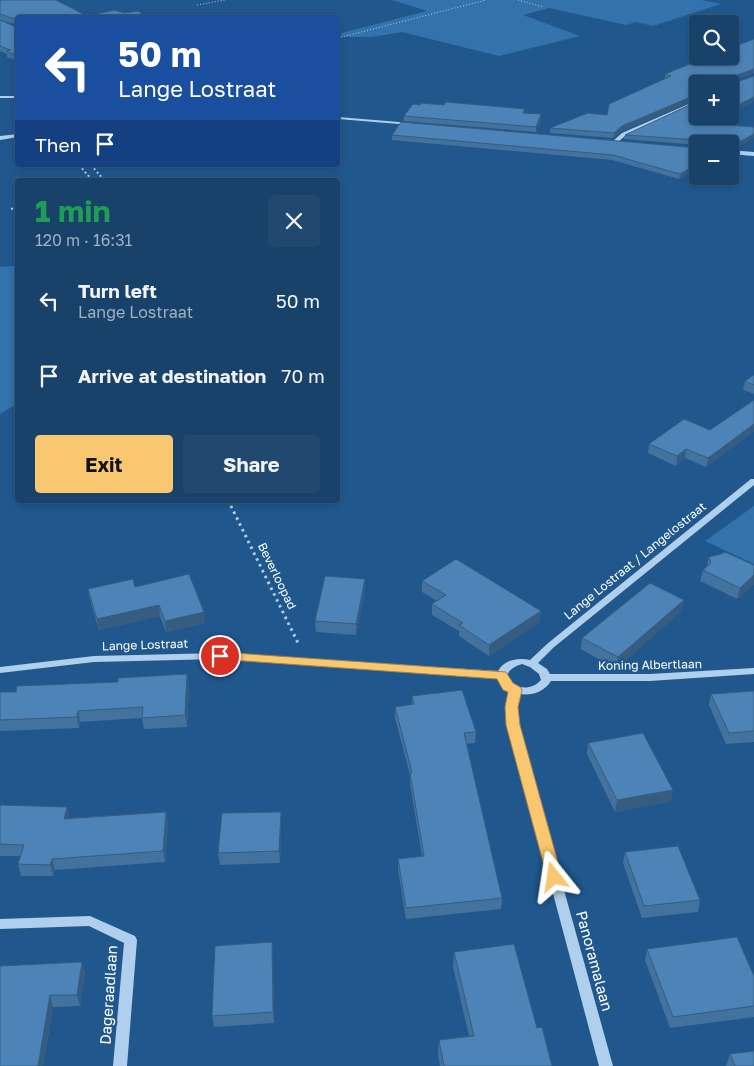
<!DOCTYPE html>
<meta charset="utf-8">
<style>
body{margin:0;font-family:"Golos Text",sans-serif;background:#214970;color:#f1f3f6;height:100vh;display:flex;flex-direction:column;font-size:19px;white-space:nowrap}
*{box-sizing:border-box;margin:0}
p{font-size:16px;color:#9fb0c1}
.icon{flex:none;width:28px;height:28px;fill:none;stroke:currentColor;stroke-width:2;stroke-linecap:round;stroke-linejoin:round}
.map{position:relative;flex:1;overflow:hidden}
.sheet{position:absolute;left:15px;top:178px;width:325px;height:325px;display:flex;flex-direction:column;background:#18426a;border-radius:5px;box-shadow:0 2px 8px #0003,0 0 0 1px #365b7e}
.sheet>*{flex:none}
.banner{position:absolute;left:15px;top:15px;width:325px;height:152px;border-radius:5px;box-shadow:0 2px 8px #0003,0 0 0 1px #365b7e;background:#1a4fa0;color:#fff;overflow:hidden}
.tools{position:absolute;left:689px;top:15px;display:grid;gap:10px}
.tools a{display:grid;place-items:center;width:50px;height:50px;border-radius:5px;background:#18426a;box-shadow:0 2px 8px #0003,0 0 0 1px #365b7e;font-size:25px}
.pin{position:absolute;display:grid;place-items:center;width:42px;height:42px;color:#fff;margin:-21px;border:2px solid #fff;border-radius:50%;box-shadow:0 1px 5px #0007}
.me{position:absolute;width:55px;margin:-28px;rotate:345deg;stroke-linejoin:round;filter:drop-shadow(0 0 4px #0008)}
.turn{display:flex;align-items:center;gap:18px;height:105px;padding:0 20px;font-size:22px}
.turn .icon{width:65px;height:65px;stroke-width:2.5}
.turn b{display:block;font-size:35px;line-height:42px}
.then{display:flex;align-items:center;height:48px;padding:0 20px;background:#0003;gap:10px;font-size:19px}
.round{display:grid;place-items:center;flex:none;width:52px;height:52px;border-radius:5px;background:#214970}
.headline{display:flex;align-items:center;justify-content:space-between;height:85px;padding:0 20px}
h1{font-size:30px;font-weight:700;line-height:38px;color:#1e9e55}
.action{display:flex;gap:10px;margin-top:auto;padding:10px 20px}
.action a{flex:1;height:58px;border-radius:5px;background:#f9c770;color:#111;font-size:20px;font-weight:700;line-height:58px;text-align:center}
.action a+a{background:#214970;color:#f1f3f6}
ul{padding:0;list-style:none}
li{display:flex;align-items:center;gap:15px;height:75px;padding:0 20px}
li div{flex:1}
li b{display:block;font-size:19px}
li em{font-style:normal}
.map>svg:first-child{display:block}
.green{fill:#3472ab}
.lines{fill:none;stroke-linecap:round;stroke-linejoin:round}
.path-far2{stroke:#afcfec;stroke-width:1;stroke-dasharray:1 2;stroke-linecap:butt}
.path-far1{stroke:#afcfec;stroke-width:2;stroke-dasharray:2 2.5;stroke-linecap:butt}
.path{stroke:#afcfec;stroke-width:3;stroke-dasharray:2.5 4;stroke-linecap:butt}
.minor{fill:#afcfec;fill-rule:evenodd}
.wall{fill:#42729d}
.shaded-wall{fill:#365c80}
.building{fill:#4d84b7;stroke:#365c80}
.route{fill:#f9c770;stroke:#a28149}
.labels{text-anchor:middle;stroke-width:4.5;stroke-linejoin:round;paint-order:stroke}
.street-label{font-size:12px;fill:#fff;stroke:#20588e}
.near-street-label{font-size:15px;fill:#fff;stroke:#20588e}
</style>
<div class="map">
<svg width="754" height="1066" viewBox="0 0 754 1066">
<rect width="100%" height="100%" fill="#20588e"/>
<path class="green" d="M392,0H701L721,4L653,26L636,22L626,25L549,8L523,15L580,36L499,56L402,32L372,37H338V34L427,11Z
M13,266L18,268L17,404L0,414V267Z
M754,506V564L705,541Z"/>
<g class="lines">
<path class="path-far2" d="M518,0L544,7
M197,5L225,0
M338,38L486,0"/>
<path class="path-far1" d="M79,165L92,180
M91,165L104,180
M11,209L18,207"/>
<path class="path" d="M228,500L299,645"/>
<path class="minor" d="M0,96H18V98H0Z
M698,100V103L626,135L617,143L612,142L622,133Z
M338,117L411,123L413,124L411,125L338,119Z
M18,134V137L0,140V136Z
M730,150L754,152V156L730,154Z
M751,479H754V485L553,648L538,663L547,669L550,674H650L754,668V674L650,681H551C544,692 532,696 519,694L517,707L518,725L613,1066H599L508,725L507,707L510,691L501,685L498,678L220,659L94,662L0,673V667L94,656L220,653L498,671C504,660 518,657 530,660L547,644ZM522,664L530,667L539,674L541,680C524,700 487,675 522,664Z
M90,916L135,936L137,940L127,1066H113L124,943L89,926L0,929V919Z"/>
</g>
<path class="wall" d="M0,0L87,16L124,13L148,18H18V25L0,20Z
M0,20L16,27L18,26V61L7,57V54L0,51Z
M754,39V74L753,73L729,83L731,84L754,76V101L730,113V84H698V99L621,131L613,138L550,133V128L607,115L665,79V74Z
M524,113L541,119L536,132L404,121V116Z
M698,116H723L709,123L754,127L735,149H730V144H698V145L624,139L625,135Z
M392,135L698,148L679,179L612,160L392,140Z
M754,375V394L743,390L745,381Z
M754,400V431L706,467L685,458L676,466L648,453L649,444L710,430Z
M709,557L754,565V584L737,599L700,581L703,570L707,566Z
M365,579V590L356,635L316,632L315,621Z
M422,581L541,611L539,622L489,656L459,636V631L432,615V604L437,601L422,592Z
M135,587L205,623L166,632L160,616L99,630L90,600L88,589Z
M681,611L616,669L581,649L582,638Z
M187,674L189,685L187,727L144,729L142,718L80,722L79,728L0,731V692H16L118,682Z
M754,691V742L726,744L709,705L711,694Z
M412,696L476,732L475,743L466,744L502,898L501,909L406,919L398,870V859L422,856L410,784V775L395,718V707L412,705Z
M588,743L671,801L615,812L587,754Z
M0,805L67,807L69,818L166,812L168,824L165,862L55,870L53,876H21L18,864L20,856H0Z
M281,812V823L280,863L220,865L218,853Z
M625,852L700,900L698,912L642,918L623,863Z
M647,949L754,976V1017L670,1028L645,960Z
M454,952L552,1066H440L438,1055L439,1040L469,1036L453,967Z
M273,954L274,1023L214,1027L212,1016Z
M82,962L85,973L80,1006L53,1007L43,1066H0V966Z
M730,1054L754,1066H726Z"/>
<path class="shaded-wall" d="M754,69L753,73L728,83L729,78Z
M698,94V99L621,131L613,138L614,133L622,126Z
M754,97V101L730,113V109Z
M541,114V119L536,132V127Z
M714,116H723L700,127L701,123Z
M754,134V138L735,149L736,144Z
M698,164V169L679,179L680,174Z
M754,424V431L706,467L708,458Z
M686,449L685,458L676,466L677,456Z
M754,575V584L737,599L740,588Z
M365,579V590L356,635V624Z
M684,600L681,611L616,669L618,657Z
M159,605L160,616L99,630L97,619Z
M541,611L539,622L489,656V645Z
M204,612L205,623L166,632L165,621Z
M187,674L189,685L187,727L185,715Z
M78,711L80,722L79,728L77,717Z
M673,790L671,801L615,812L617,800Z
M67,807L70,819H64Z
M166,812L168,824L165,862L163,851Z
M281,812V823L280,863L279,851Z
M52,859L55,870L53,876L50,865Z
M272,942L273,954L274,1023L273,1012Z
M82,962L85,973L80,1006L77,995Z
M50,995L53,1007L43,1066H38Z"/>
<path class="building" d="M0,0H56L87,16L114,10L124,13L138,11L148,18H18V20L0,14Z
M0,20L16,27L18,26V56L6,51L11,50L0,46Z
M754,39V69L729,78V83L731,84L754,76V97L730,109V84H698V94L622,126L614,133L550,128L588,113L607,115L609,104L671,76L665,74L710,56H730V48Z
M698,101V116H714L701,123L754,127V134L736,144H700L699,140L625,135Z
M446,102L525,109L523,113L541,114L536,127L404,116L413,104L420,105L421,103L444,105Z
M401,122L698,148V164L680,174L613,155L392,135Z
M754,375V385L745,381Z
M754,400V424L708,458L686,449L677,456L649,444L684,419L710,430Z
M725,552L754,565V575L740,588L703,570L711,563L709,557L721,554Z
M456,559L541,611L489,645L459,625L463,623L432,604L446,595L422,581Z
M189,574L204,612L165,621L159,605L97,619L88,589L133,579L135,587Z
M325,576L365,579L356,624L315,621Z
M650,583L684,600L618,657L582,638Z
M187,674L185,715L142,718L143,707L78,711L77,717L0,720V692H16L17,686L118,682V678Z
M462,690L476,732L464,733L502,898L406,908L398,859L424,856L410,773L412,772L395,707L414,704L412,696Z
M754,691V731L729,733L711,694Z
M643,733L673,790L617,800L588,743Z
M0,805L67,807L64,819L166,812L163,851L52,859L50,865L18,864L24,845L0,844Z
M281,812L279,851L218,853L222,813Z
M678,846L700,900L644,906L625,852Z
M737,937L754,976V1006L673,1017L647,949Z
M272,942L273,1012L212,1016L215,946Z
M514,944L537,1028L542,1027L552,1066H444L439,1040L474,1036L454,952Z
M82,962L77,995H50L38,1066H0V966Z
M754,1051V1066H735L730,1054Z"/>
<path class="route" d="M220,652L506,672L513,683L520,687L522,690L518,707L520,725L562,877L560,881L554,883L549,881L547,877L506,725L505,707L508,692L503,690L497,679L216,659L214,656Z"/>
<g class="labels">
<g class="street-label">
<text transform="translate(635 561) rotate(-39)" y="4">Lange Lostraat / Langelostraat</text>
<text transform="translate(277 576) rotate(64)" y="4">Beverloopad</text>
<text transform="translate(145 645) rotate(-2)" y="4">Lange Lostraat</text>
<text transform="translate(650 665) rotate(-1)" y="4">Koning Albertlaan</text>
</g>
<g class="near-street-label">
<text transform="translate(594 961) rotate(75)" y="5">Panoramalaan</text>
<text transform="translate(109 995) rotate(-86)" y="5">Dageraadlaan</text>
</g>
</g>
</svg>
<div class="tools">
<a><svg class="icon" aria-label="search" viewBox="0 0 24 24"><circle cx="10" cy="10" r="6"/><path d="M15 15l6 6"/></svg></a>
<a>+</a>
<a>−</a>
</div>
<div class="pin" style="left:220px;top:656px;background:#d93025"><svg class="icon" aria-label="arrive" viewBox="0 0 24 24"><path d="M6 21V4h12l-3 4 3 4H6"/></svg></div>
<svg class="me" style="left:554px;top:877px" viewBox="-20 -20 40 40"><path d="M0-17L14 15 0 8-14 15z" fill="#f9c770" stroke="#fff" stroke-width="4"/></svg>
<div class="banner">
<div class="turn"><svg class="icon" aria-label="left" viewBox="0 0 24 24"><path d="M17 20v-9H6M10 6l-5 5 5 5"/></svg><div><b>50 m</b>Lange Lostraat</div></div>
<div class="then">Then<svg class="icon" aria-label="arrive" viewBox="0 0 24 24"><path d="M6 21V4h12l-3 4 3 4H6"/></svg></div>
</div>
<section class="sheet">
<div class="headline"><div><h1>1 min</h1><p>120 m · 16:31</p></div><a class="round"><svg class="icon" aria-label="close" viewBox="0 0 24 24"><path d="M6 6l12 12M18 6L6 18"/></svg></a></div>
<ul>
<li><svg class="icon" aria-label="left" viewBox="0 0 24 24"><path d="M17 20v-9H6M10 6l-5 5 5 5"/></svg><div><b>Turn left</b><p>Lange Lostraat</p></div><em>50 m</em></li>
<li><svg class="icon" aria-label="arrive" viewBox="0 0 24 24"><path d="M6 21V4h12l-3 4 3 4H6"/></svg><div><b>Arrive at destination</b></div><em>70 m</em></li>
</ul>
<div class="action"><a>Exit</a><a>Share</a></div>
</section>
</div>
